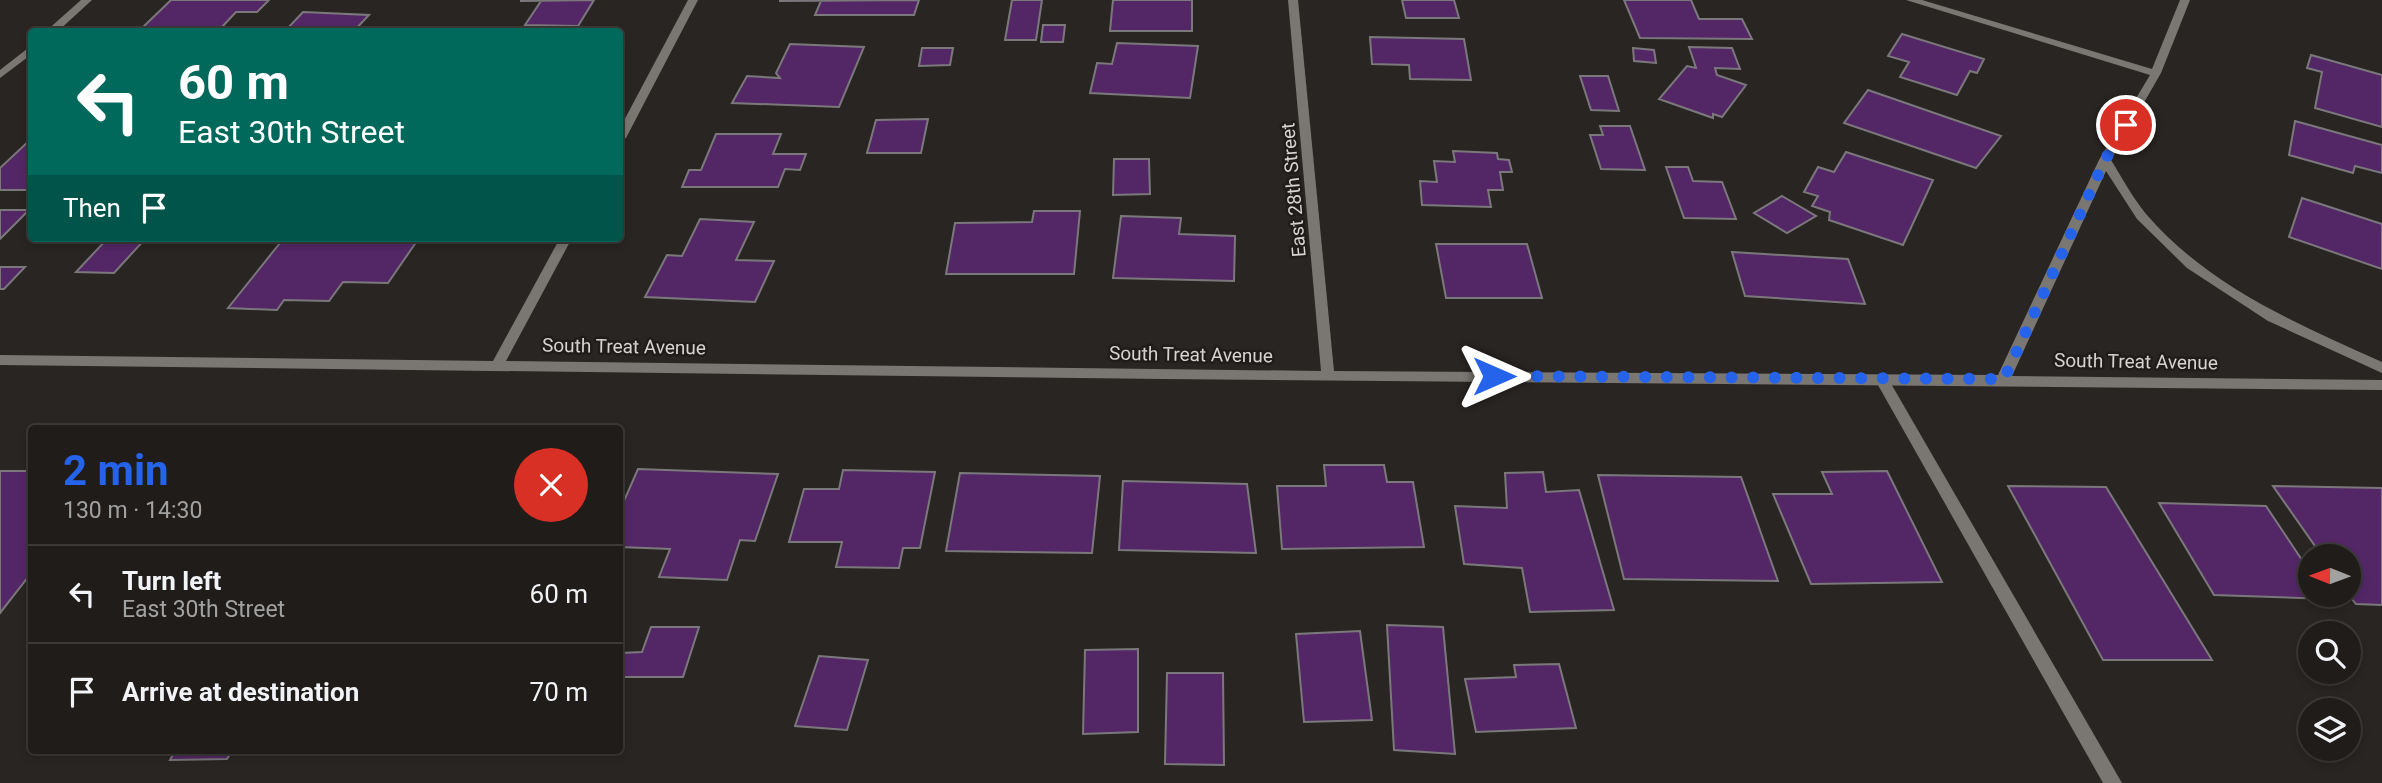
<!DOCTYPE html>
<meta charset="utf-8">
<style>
body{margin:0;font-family:Roboto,sans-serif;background:#2c2927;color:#f1f3f6;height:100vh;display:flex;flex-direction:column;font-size:26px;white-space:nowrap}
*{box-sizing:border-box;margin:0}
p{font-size:23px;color:#a1a1a2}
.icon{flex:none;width:38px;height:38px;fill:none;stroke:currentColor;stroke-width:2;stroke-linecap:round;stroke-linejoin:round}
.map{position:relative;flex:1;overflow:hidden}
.sheet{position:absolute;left:28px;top:425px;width:595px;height:329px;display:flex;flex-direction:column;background:#1f1c1a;border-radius:7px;box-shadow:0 4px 10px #0003,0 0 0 2px #3c3a39}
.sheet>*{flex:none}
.hud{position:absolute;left:28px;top:28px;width:595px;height:214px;border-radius:7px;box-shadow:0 4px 10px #0003,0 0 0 2px #3c3a39;background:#00695c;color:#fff;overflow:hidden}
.needle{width:46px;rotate:271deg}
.buttons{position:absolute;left:2298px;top:544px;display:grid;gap:14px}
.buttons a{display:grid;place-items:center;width:63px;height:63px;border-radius:50%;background:#1f1c1a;box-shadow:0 4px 10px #0003,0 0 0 2px #3c3a39;font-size:35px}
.pin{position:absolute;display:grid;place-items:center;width:60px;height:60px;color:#fff;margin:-30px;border:4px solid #fff;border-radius:50%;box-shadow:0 2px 7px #0007}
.me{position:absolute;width:77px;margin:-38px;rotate:90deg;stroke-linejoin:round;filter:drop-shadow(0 0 5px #0008)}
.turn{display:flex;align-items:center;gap:24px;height:147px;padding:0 35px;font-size:32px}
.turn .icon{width:91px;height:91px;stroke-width:2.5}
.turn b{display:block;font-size:49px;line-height:60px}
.then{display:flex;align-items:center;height:66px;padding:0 35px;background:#0003;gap:14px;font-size:26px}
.round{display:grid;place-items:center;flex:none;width:74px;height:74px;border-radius:37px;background:#2c2927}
.headline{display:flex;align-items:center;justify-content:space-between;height:119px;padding:0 35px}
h1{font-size:42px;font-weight:700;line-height:52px;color:#2563eb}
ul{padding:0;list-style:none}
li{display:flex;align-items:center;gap:21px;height:98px;padding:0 35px;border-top:2px solid #3c3a39}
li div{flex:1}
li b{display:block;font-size:26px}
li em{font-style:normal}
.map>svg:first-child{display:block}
.building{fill:#532766;stroke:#7b787c;stroke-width:2}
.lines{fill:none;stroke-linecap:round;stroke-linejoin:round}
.service{fill:#7a7672;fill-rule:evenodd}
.minor{fill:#7a7672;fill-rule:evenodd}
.route{stroke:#2563eb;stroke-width:12;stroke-dasharray:0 21.6}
.labels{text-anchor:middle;stroke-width:5;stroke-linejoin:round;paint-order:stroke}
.street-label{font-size:19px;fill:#d6d3d1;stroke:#1f1c19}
</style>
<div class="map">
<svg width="2382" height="783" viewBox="0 0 2382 783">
<rect width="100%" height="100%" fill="#292523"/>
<path class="building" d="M171,0H269L257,12H236L221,28H142Z
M594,0L578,26L525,25L541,1H520Z
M919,0L914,15H815L821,1H779Z
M1012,0H1042L1036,40H1005Z
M1113,0H1192V31H1110Z
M1402,0H1454L1459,18H1406Z
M1624,0H1691L1699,19H1742L1752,39L1640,38Z
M303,12L369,15L353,32L286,30Z
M1043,25H1065L1063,42H1041Z
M1902,34L1984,59L1977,73L1970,71L1957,95L1900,77L1909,62L1888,56Z
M1370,37L1464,39L1471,80L1410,79L1409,65L1372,64Z
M1117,43L1198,46L1190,98L1090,93L1097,63L1112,64Z
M790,44L864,47L839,107L732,103L747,76L780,78L776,73Z
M1689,47L1732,48L1740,69L1715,68L1717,75L1746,85L1722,117L1713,114V118L1659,99L1687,66L1696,68Z
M922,48H953L950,65L919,66Z
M1633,48L1654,50L1656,63L1634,61Z
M2311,55L2382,75V127L2315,108L2322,72L2307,68Z
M1580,76H1608L1619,111L1591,110Z
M1868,90L2001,136L1976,168L1844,123Z
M928,119L921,153H867L876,120Z
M2295,121L2382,145V173L2355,166L2353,173L2289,155Z
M1600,126H1630L1645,170L1601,169L1590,135H1603Z
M716,134H781L773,154H806L800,170L785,169L778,187H682L689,170H701Z
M32,138V190H0V168Z
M1453,151L1497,153L1498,159L1509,160L1512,172H1500L1503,190H1488L1491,207L1422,205L1420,181L1437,182L1434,161L1455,162Z
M1846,152L1933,180L1903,245L1829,220L1830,212L1812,206L1818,196L1804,192L1818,167L1834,172Z
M1114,159H1149L1150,194L1113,195Z
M1666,167H1688L1693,181L1722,182L1736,219L1684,218Z
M1782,196L1816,216L1787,233L1754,213Z
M2302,198L2382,224V269L2289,237Z
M0,210H29L0,239Z
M1034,211H1080L1074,274H946L955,223L1032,222Z
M1121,216L1181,218L1179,234L1235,236L1234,281L1113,278Z
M700,219L754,222L736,260L774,261L755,302L645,297L667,255L682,256Z
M108,238H146L114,273L76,272Z
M284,238H419L388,283L343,282L329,301L284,300L277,310L228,308Z
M1436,244H1527L1542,298H1446Z
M1732,252L1848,259L1865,304L1745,296Z
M0,267H25L4,289H0Z
M1324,465H1384L1387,482H1413L1424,547L1282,549L1277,486H1326Z
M638,469L778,474L755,541L740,540L727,580L659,577L670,549L620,547V510Z
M843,470L935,472L920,548H903L899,568L836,567L842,542H789L804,489H839Z
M0,471H32V572L0,613Z
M1887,471L1942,582L1811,584L1773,494H1832L1822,472Z
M1543,472L1546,492L1579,490L1614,610L1530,612L1522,568L1464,564L1455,506L1507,508L1505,473Z
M960,473L1100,476L1092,553L946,551Z
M1598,475L1741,477L1778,581L1624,579Z
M1123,481L1247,484L1256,553L1119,550Z
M2008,486L2106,487L2212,660H2103Z
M2273,486L2382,488V605L2356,604L2348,594V556H2322Z
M2159,503L2266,506L2310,572V595H2325L2328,599L2214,595Z
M1387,625L1443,627L1455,754L1394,750Z
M651,627H699L683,677H620L621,653L642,652Z
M1360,631L1372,720L1304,722L1296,634Z
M1138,649V732L1083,734L1085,650Z
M819,656L868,660L847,730L795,726Z
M1559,664L1576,728L1476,732L1465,679L1516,677L1514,665Z
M1167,673H1223L1224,765L1165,764Z
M175,751H232L227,759L170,760Z"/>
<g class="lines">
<path class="service" d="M1881,373L1886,375L2122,783H2103L1874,378Z"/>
<path class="minor" d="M81,0H92L57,32H45Z
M688,0H698L626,138L620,141V128Z
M1288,0H1298L1334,371L1998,375L2099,160L2150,75L1906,0H1922L2152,69L2180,0H2190L2161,73L2111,160C2122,178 2133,198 2146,214C2208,286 2297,324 2382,362V373L2268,321L2187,268L2137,219L2106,171L2012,376L2382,380V390L1163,379L0,365V355L493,361L560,238H572L506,361L1321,371Z
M32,45V54L0,78V70Z"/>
</g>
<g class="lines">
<path class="route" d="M1494,376L2004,379L2105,160L2126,125"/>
</g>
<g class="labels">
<g class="street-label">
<text transform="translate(1293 190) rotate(-95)" y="7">East 28th Street</text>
<text transform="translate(624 346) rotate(1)" y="7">South Treat Avenue</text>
<text transform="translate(1191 354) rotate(1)" y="7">South Treat Avenue</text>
<text transform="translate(2136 361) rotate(1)" y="7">South Treat Avenue</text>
</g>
</g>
</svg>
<div class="buttons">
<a><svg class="needle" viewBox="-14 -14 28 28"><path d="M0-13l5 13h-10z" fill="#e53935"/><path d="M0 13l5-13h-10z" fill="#a1a1a2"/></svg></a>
<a><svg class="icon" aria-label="search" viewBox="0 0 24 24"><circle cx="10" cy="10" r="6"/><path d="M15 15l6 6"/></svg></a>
<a><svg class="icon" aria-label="layers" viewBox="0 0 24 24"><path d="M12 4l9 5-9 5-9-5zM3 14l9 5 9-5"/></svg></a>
</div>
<div class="pin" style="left:2126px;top:125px;background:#d93025"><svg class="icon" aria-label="arrive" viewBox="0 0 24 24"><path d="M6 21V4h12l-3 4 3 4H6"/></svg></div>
<svg class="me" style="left:1494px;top:376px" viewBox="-20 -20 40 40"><path d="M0-17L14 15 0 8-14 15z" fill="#2563eb" stroke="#fff" stroke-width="4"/></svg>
<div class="hud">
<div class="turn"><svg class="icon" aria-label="left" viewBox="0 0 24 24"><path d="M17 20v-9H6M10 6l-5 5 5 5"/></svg><div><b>60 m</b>East 30th Street</div></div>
<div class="then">Then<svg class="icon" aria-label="arrive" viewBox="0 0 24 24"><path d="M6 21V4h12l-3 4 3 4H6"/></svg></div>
</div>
<section class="sheet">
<div class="headline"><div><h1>2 min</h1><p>130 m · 14:30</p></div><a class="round" style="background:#d93025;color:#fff"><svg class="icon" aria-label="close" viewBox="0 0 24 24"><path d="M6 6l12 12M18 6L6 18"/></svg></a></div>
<ul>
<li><svg class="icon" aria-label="left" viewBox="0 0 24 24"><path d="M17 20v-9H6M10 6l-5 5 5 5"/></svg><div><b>Turn left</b><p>East 30th Street</p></div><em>60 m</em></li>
<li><svg class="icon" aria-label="arrive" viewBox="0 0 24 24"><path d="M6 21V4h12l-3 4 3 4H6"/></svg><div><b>Arrive at destination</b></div><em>70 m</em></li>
</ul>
</section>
</div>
